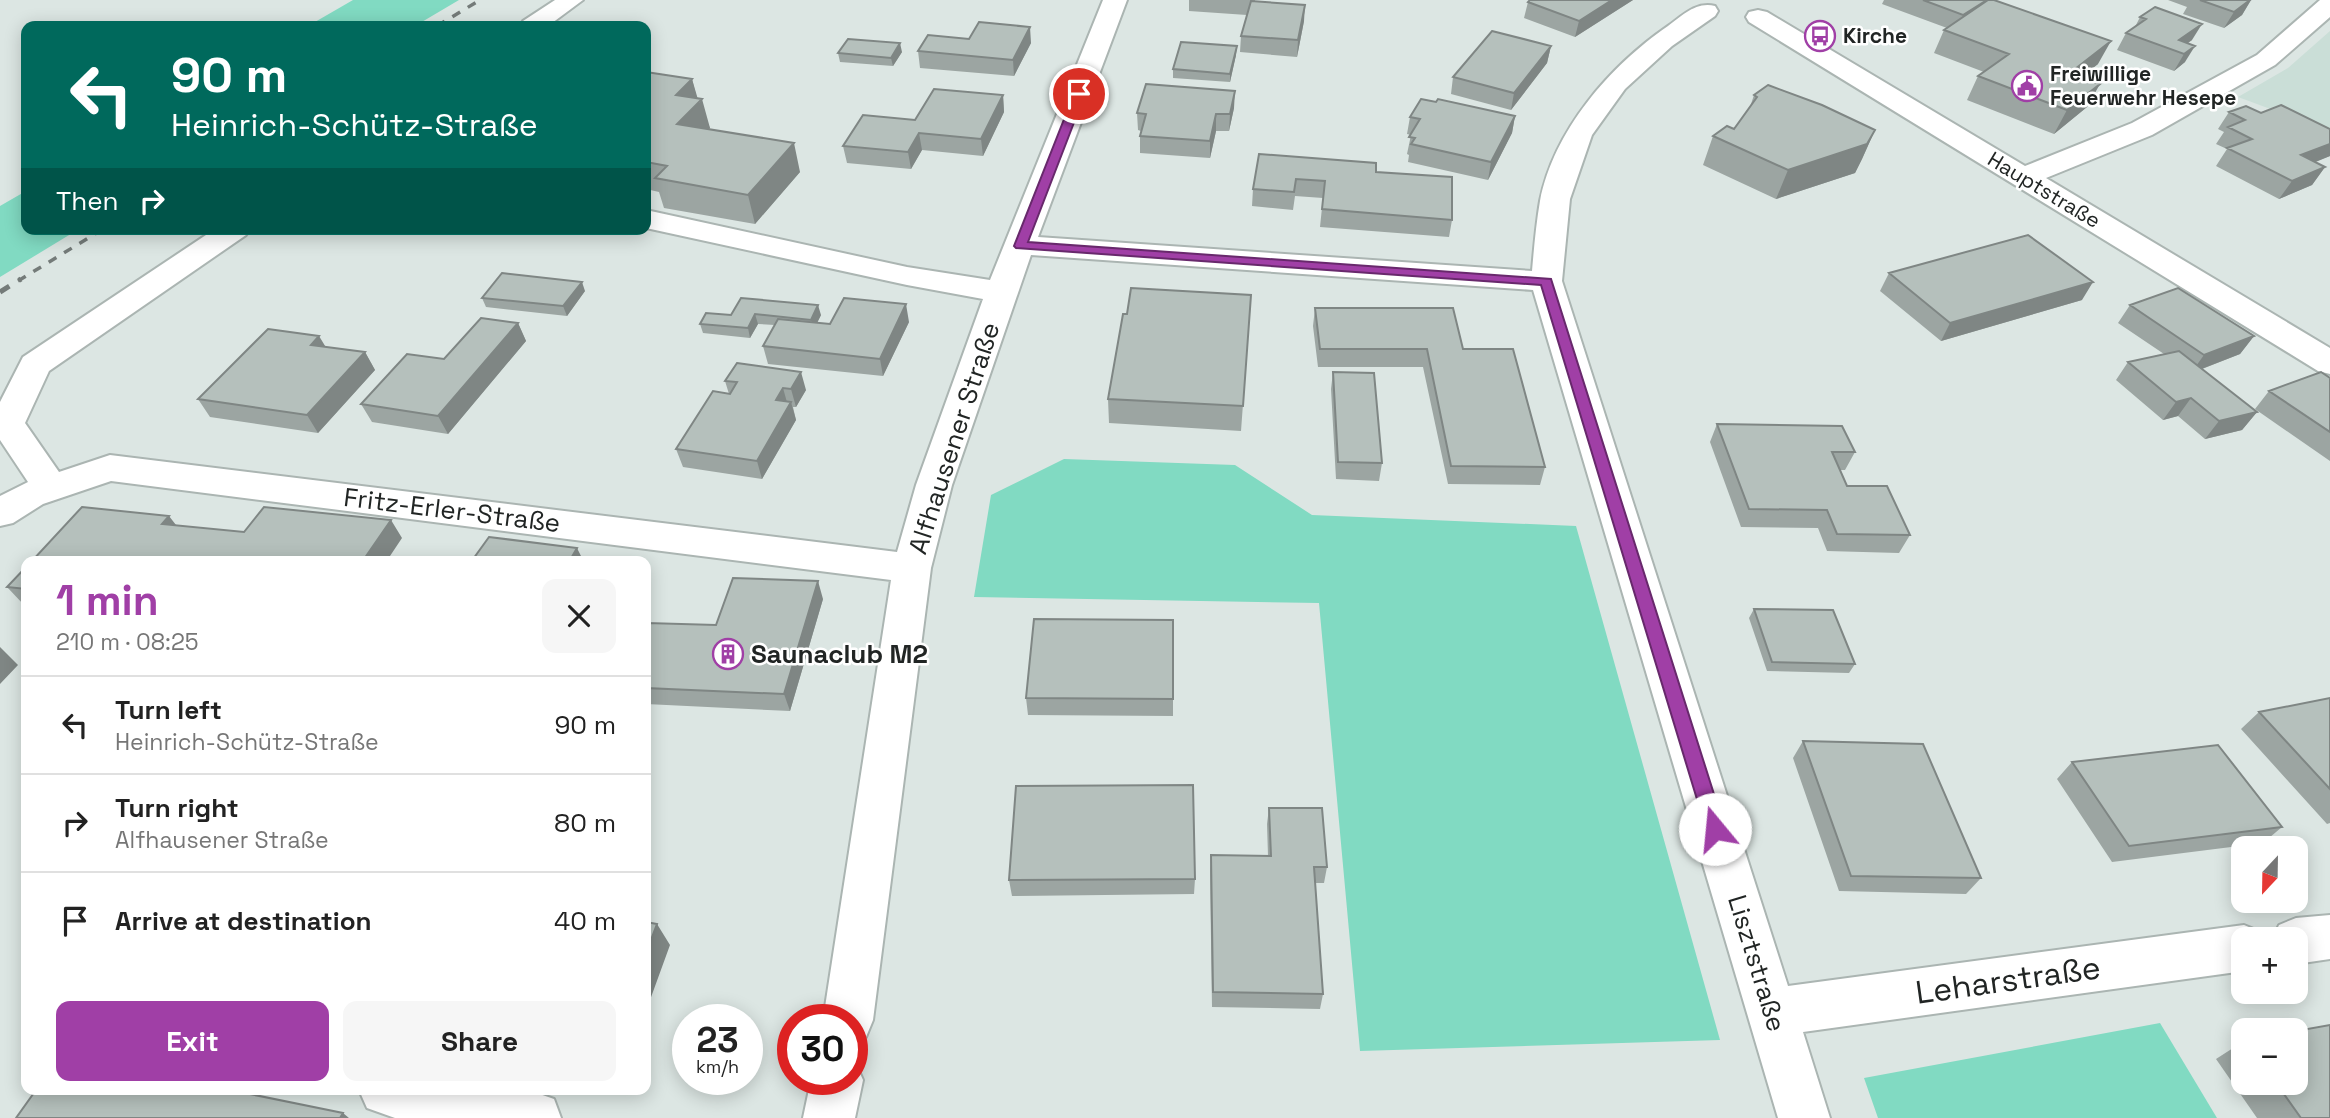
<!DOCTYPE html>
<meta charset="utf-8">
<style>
body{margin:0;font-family:"Space Grotesk",sans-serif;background:#f6f6f6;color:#222;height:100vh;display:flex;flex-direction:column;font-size:26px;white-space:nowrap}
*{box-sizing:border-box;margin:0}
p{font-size:23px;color:#767676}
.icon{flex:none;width:38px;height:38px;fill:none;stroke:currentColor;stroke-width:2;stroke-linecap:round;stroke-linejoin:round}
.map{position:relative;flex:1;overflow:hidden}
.drawer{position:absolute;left:21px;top:556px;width:630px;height:539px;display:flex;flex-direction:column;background:#fff;border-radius:14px;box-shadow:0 4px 18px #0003}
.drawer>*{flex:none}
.banner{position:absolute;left:21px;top:21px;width:630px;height:214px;border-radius:14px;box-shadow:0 4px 18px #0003;background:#00695c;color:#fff;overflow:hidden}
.needle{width:46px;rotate:202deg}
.tools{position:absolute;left:2231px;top:836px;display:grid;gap:14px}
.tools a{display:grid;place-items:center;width:77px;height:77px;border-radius:14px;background:#fff;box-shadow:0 4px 18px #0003;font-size:35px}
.speed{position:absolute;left:672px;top:1004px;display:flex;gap:14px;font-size:35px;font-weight:700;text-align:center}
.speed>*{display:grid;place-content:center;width:91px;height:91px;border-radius:50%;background:#fff;box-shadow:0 4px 18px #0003;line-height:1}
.speed small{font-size:18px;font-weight:400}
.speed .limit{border:10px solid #d22;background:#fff;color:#111}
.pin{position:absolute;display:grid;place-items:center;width:60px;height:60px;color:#fff;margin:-30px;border:4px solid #fff;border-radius:50%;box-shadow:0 2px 7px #0007}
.me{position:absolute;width:77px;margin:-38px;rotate:343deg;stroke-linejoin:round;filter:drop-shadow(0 0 5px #0008)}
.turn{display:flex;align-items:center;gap:24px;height:147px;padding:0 35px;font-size:32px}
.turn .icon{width:91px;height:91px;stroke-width:2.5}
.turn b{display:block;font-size:49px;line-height:60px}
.then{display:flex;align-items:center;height:66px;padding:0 35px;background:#0003;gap:14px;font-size:26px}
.round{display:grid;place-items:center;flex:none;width:74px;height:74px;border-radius:14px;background:#f6f6f6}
.overview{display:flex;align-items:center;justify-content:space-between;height:119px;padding:0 35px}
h1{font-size:42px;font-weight:700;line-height:52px;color:#a03fa6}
.cta{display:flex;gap:14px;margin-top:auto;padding:14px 35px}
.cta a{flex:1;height:80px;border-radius:14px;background:#a03fa6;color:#fff;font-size:28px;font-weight:700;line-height:80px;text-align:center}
.cta a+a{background:#f6f6f6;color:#222}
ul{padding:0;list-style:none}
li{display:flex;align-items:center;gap:21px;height:98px;padding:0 35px;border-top:2px solid #e0e0e0}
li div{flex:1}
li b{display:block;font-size:26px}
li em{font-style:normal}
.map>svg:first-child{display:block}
.built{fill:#caded7}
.green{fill:#81dac2}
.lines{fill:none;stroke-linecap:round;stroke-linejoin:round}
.minor-casing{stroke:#abb5b2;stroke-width:4}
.minor{fill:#fff;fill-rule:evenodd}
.rail-far1{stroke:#747b79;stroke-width:3.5;stroke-dasharray:9 9;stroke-linecap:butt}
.rail{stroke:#747b79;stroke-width:5;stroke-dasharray:11 11;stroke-linecap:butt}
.wall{fill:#9ca5a2}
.shaded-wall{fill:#7f8684}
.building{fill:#b5c0bc;stroke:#7f8684;stroke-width:2}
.route{fill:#a03fa6;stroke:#68296c;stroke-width:2}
.labels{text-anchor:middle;stroke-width:5;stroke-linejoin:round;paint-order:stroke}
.far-poi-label{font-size:21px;font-weight:bold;fill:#212524;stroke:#fff;text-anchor:start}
.far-street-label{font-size:21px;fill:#212524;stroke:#fff}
.street-label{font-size:26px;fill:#212524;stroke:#fff}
.poi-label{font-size:26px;font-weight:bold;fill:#212524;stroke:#fff;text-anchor:start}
.near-street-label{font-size:32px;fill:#212524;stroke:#fff}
</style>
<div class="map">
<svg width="2330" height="1118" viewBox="0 0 2330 1118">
<rect width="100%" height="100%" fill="#dce6e3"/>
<path class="built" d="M2330,31V131L2238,97L2288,68Z"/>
<path class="green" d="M353,0H459L415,26H308Z
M26,191V229H79L0,277V206Z
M1064,459L1235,465L1312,515L1576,526L1720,1040L1360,1051L1319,603L974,597L991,495Z
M2160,1023L2217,1118H1878L1864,1078Z"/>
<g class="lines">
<g class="minor-casing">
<path id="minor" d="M555,0H583L548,26H520L523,21Z
M1103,0H1127L1038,237L1532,271C1534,248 1536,224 1540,201C1554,130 1610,66 1668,26C1682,16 1696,1 1715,6L1718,11L1715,16L1672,46L1625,89L1592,135L1570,199L1562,281L1788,986L2244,925L2261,932L2265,940H2244V971L1803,1032L1830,1118H1778L1533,290L1031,255L952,485L931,568L873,1020L866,1037L852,1043V1020H823L891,580L111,481L43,504L13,523L0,526V496L28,482L0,440V402L23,357L215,229H250L246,235L49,371L25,423L59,472L110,455L897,552L916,485L983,299L907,285L646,228V210L907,267L990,280Z
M2320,0H2330V17L2275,65L2152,135L2046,178L2330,348V374L2318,371L1749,22L1746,17L1749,12L1758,10L1767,12L2025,166L2132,123L2257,55Z
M2330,915V959L2296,964V940H2272L2279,925L2296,918Z
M852,1060L855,1062L863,1080L855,1118H803L811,1080H852Z
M359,1090H528L554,1099L561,1118H395L367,1108Z"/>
</g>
<use href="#minor" class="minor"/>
<path class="rail-far1" d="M437,26L480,0
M18,281L103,229"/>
<path class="rail" d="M0,292L21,279"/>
</g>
<path class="wall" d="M1189,0H1255V1L1304,21L1297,57L1240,52L1241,36L1247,15L1189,11Z
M1633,0L1575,37L1524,18L1528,2Z
M1884,0H1994L2098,64L2081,77L2087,107L2054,134L1967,100L1978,76L1984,72L1934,53L1944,30L1947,28L1882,4Z
M2168,0H2251L2242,15L2224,28L2183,14L2187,7Z
M2140,17L2192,40L2188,43L2185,62L2174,71L2117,50L2126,33L2135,27Z
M969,39L1031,43L1014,76L920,68L918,51Z
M1551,46L1547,63L1511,110L1451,94L1453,77Z
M902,52L893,66L840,62L838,53Z
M1236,55L1230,82L1173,78V69Z
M646,72L692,79L697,99L710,128L709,129L800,172L755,224L664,208L659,192L646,189Z
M1003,95L1004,112L983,156L922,150L911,169L847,163L843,146L915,120Z
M1754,95L1875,130L1862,159L1855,173L1776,199L1703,165L1713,136L1734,129L1750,107Z
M1436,102L1515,116L1512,133L1488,180L1408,162L1409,155L1407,154L1411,135L1407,134L1410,117Z
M1234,108L1229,131H1216L1210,158L1140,153V136L1141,131L1138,130L1137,113Z
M2229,112L2261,113L2330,129V156L2314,162L2325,167L2312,185L2279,199L2216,166L2227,149L2216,144L2224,132L2218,129Z
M1259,154L1452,220L1449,237L1320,227L1323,198L1295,196L1293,210L1252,206L1253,189Z
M1889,273L2082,300L1941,341L1880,291Z
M585,291L567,316L486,307L482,298Z
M1251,295L1241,431L1109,423L1108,399L1127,314Z
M741,298L821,315L817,323L830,324L909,322L883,376L768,364L763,346L775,325L758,324L750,338L703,333L700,324L731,315Z
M2130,305L2254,336L2240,354L2202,369L2257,412L2242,430L2205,439L2178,416L2163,420L2116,380L2128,362L2164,354L2118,323Z
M1315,308L1463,349L1545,467L1540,485L1448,484L1423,367H1318L1313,326Z
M518,323L526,341L448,434L372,422L361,404L444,359Z
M325,347L365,352L375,370L318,433L210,417L198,399Z
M1333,372L1382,463L1379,481L1336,479L1331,389Z
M2330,378V461L2255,409L2269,391Z
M725,381L806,390L796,407H793L796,420L762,479L683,467L676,449L729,394Z
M1717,424L1855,452L1845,470H1840L1847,486L1910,535L1899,553L1827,551L1818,528L1741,527L1710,442Z
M26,567V605H24L7,587Z
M823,599L790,711L646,704V627L716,625Z
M1754,609L1855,664L1849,673L1767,671L1749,618Z
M1173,620V716L1028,715L1026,698Z
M2330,698V823L2327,824L2241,729L2259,712Z
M1803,741L1981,878L1966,894L1839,891L1793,758Z
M2072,762L2282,827L2263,843L2112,862L2057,779Z
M1269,808L1327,867L1324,883H1315L1323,994L1320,1009L1212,1007L1210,871L1211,855L1268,856L1267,824Z
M1195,879L1194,894L1012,896L1009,880Z
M2244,1041V1083H2296L2330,1118H2257L2216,1059Z"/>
<path class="shaded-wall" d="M1612,0H1633L1575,37L1579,21Z
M2251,0L2242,15L2224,28L2234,12Z
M1305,5L1304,21L1297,57L1298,40Z
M2202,24L2192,40L2176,51L2179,40Z
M1030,27L1031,43L1014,76L1013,60Z
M2111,41L2098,64L2057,96L2070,73Z
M900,43L902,52L893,66L891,58Z
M1237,46L1236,55L1230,82V74Z
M1551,46L1547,63L1511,110L1514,93Z
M2195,46L2185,62L2174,71L2184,54Z
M692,79L699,103L702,99L710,128L686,152L677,124L676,95Z
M2100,84L2087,107L2054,134L2067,110Z
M1235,91L1234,108L1229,131L1230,114Z
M1003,95L1004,112L983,156L981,139Z
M1216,114V131L1210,158V141Z
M1515,116L1512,133L1488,180L1491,162Z
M1875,130L1862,159L1855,173L1776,199L1788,170Z
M919,133L922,150L911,169L908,152Z
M794,143L800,172L755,224L748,195Z
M2330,144V156L2289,173L2301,155Z
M2325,167L2312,185L2279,199L2292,181Z
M582,282L585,291L567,316L563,306Z
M2093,282L2082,300L1941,341L1950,323Z
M906,304L909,322L883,376L880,359Z
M818,305L821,315L814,329L811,320Z
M755,314L758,324L750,338L748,328Z
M518,323L526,341L448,434L438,416Z
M319,336L330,354L311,345Z
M2254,336L2240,354L2191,373L2204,355Z
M365,352L375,370L318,433L307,415Z
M801,372L806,390L796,407L791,389Z
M783,388L788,406L776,400Z
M2191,398L2178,416L2163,420L2176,402Z
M791,402L796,420L762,479L757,461Z
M2257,412L2242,430L2205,439L2219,421Z
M169,516L183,534L162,524Z
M391,520L402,538L386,562H362Z
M577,548L584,562H569Z
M818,581L823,599L790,711L784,694Z
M0,647L18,665L0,684Z
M657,924L670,945L646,1011V953Z
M343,1113L349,1118H340Z"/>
<path class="building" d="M1530,0H1612L1579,21L1528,2Z
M1923,0H1987L1963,15Z
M1988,0H1994L2111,41L2070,73L2100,84L2067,110L1978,76L2009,54L1944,30Z
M2200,0H2250L2234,12Z
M1251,1L1305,5L1298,40L1241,36Z
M2155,7L2202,24L2179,40L2195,46L2184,54L2126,33L2146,19L2140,17Z
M979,22L1030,27L1013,60L918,51L928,35L969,39Z
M1492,31L1551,46L1514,93L1453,77Z
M848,39L900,43L891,58L838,53Z
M1181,42L1237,46L1230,74L1173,69Z
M646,72L692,79L676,95L702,99L677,124L794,143L748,195L655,178L667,166L646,162Z
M1146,84L1235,91L1230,114H1216L1210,141L1140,136L1146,114L1137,113Z
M1768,85L1822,105L1875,130L1867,144L1788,170L1713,136L1727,126L1734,129L1757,97L1754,95Z
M934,89L1003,95L981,139L919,133L908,152L843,146L863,115L915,120Z
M1421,99L1436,102L1438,99L1515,116L1491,162L1411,144L1415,138L1409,137L1420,119L1410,117Z
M2281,105L2330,129V144L2301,155L2325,167L2292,181L2227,148L2252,139L2228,127L2245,120L2229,112L2246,106L2261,113Z
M1259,154L1376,163V172L1452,177V220L1322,209L1325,181L1296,179L1294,192L1253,189Z
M2028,235L2093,282L1950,323L1889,273Z
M502,273L582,282L563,306L482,298Z
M1131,288L1251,295L1243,406L1108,399L1123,314H1127Z
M2178,288L2254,336L2204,355L2130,305Z
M741,298L818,305L811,320L755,314L748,328L700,324L706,313L731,315Z
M844,298L906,304L880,359L763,346L778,319L830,324Z
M1315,308H1453L1463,349H1513L1545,467L1451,466L1427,349H1320Z
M481,318L518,323L438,416L361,404L407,354L444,359Z
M268,329L319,336L311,345L365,352L307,415L198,399Z
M2179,351L2257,412L2219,421L2191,398L2176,402L2128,362Z
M737,363L801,372L791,389L783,388L776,400L791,402L757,461L676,449L713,391L730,394L737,382L725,381Z
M1333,372L1374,373L1382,463L1338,462Z
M2321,372L2330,378V432L2269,391Z
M1717,424L1842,426L1855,452H1832L1847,486H1887L1910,535L1837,534L1827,510L1749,509Z
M82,507L169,516L162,524L244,532L264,507L391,520L362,562H31Z
M489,537L577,548L569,562H471Z
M26,567V589L7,587Z
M733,578L818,581L784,694L646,688V627L647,623L716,625Z
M1754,609L1833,610L1855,664L1772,662Z
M1034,619L1173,620V699L1026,698Z
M2330,698V789L2259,712Z
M1803,741L1923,744L1981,878L1851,876Z
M2218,745L2282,827L2129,846L2072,762Z
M1193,785L1195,879L1009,880L1016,786Z
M1269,808H1322L1327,867H1314L1323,994L1213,992L1211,855L1271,856Z
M646,922L657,924L646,953Z
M2330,1025V1118H2301L2276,1083H2296V1031Z
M36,1090H230L343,1113L340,1118H16Z"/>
<path class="route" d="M1079,90L1085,94L1028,242L1551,279L1725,829L1722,835L1715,837L1709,835L1706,829L1541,285L1016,248L1014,246L1074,94Z"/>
<defs>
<g id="bus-ring" transform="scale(1.575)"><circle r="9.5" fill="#fff" stroke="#a03fa6" stroke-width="1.5"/><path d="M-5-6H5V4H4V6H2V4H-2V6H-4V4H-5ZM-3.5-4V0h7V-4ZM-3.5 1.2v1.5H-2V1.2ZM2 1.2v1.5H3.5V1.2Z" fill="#a03fa6"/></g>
<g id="civic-ring" transform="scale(1.575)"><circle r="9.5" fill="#fff" stroke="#a03fa6" stroke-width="1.5"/><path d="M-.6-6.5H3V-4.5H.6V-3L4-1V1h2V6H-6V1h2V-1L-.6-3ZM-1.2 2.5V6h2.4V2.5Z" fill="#a03fa6"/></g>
<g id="building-ring" transform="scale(1.575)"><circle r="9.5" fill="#fff" stroke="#a03fa6" stroke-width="1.5"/><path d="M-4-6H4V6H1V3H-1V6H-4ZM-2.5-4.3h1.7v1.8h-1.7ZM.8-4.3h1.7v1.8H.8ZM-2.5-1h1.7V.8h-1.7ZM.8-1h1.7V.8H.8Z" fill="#a03fa6"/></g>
</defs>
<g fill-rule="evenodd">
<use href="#bus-ring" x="1820" y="36"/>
<use href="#civic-ring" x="2027" y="86"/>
<use href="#building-ring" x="728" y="654"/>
</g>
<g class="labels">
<g class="far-poi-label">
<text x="1843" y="43">Kirche</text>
<text x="2050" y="81">Freiwillige<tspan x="2050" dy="24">Feuerwehr Hesepe</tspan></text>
</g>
<g class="far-street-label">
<text transform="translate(2044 190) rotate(31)" y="7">Hauptstraße</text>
</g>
<g class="street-label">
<text transform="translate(954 438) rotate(-72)" y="9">Alfhausener Straße</text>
<text transform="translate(452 510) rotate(7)" y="9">Fritz-Erler-Straße</text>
<text transform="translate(1757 963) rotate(73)" y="9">Lisztstraße</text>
</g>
<g class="poi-label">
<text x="751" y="663">Saunaclub M2</text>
</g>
<g class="near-street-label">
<text transform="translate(2008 980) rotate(-8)" y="11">Leharstraße</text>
</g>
</g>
</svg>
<div class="tools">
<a><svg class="needle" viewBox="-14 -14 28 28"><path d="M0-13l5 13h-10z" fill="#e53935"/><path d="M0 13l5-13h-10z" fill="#767676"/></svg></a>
<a>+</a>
<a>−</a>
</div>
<div class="speed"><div>23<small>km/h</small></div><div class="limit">30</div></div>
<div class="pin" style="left:1079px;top:94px;background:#d93025"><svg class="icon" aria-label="arrive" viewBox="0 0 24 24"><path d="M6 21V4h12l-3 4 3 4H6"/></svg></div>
<svg class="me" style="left:1715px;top:829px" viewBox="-20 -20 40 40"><circle r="19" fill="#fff"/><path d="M0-13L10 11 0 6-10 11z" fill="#a03fa6"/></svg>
<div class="banner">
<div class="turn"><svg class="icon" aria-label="left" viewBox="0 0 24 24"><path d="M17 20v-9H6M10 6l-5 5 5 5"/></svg><div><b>90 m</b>Heinrich-Schütz-Straße</div></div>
<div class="then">Then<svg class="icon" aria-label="right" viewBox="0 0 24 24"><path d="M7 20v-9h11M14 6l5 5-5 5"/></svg></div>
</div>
<section class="drawer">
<div class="overview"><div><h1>1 min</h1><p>210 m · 08:25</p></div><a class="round"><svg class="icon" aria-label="close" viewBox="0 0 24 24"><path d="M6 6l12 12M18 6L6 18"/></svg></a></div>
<ul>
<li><svg class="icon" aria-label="left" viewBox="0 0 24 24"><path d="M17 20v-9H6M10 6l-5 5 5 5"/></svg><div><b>Turn left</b><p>Heinrich-Schütz-Straße</p></div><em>90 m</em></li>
<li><svg class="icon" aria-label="right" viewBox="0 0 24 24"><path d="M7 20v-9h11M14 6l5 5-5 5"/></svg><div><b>Turn right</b><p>Alfhausener Straße</p></div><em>80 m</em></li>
<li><svg class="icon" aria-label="arrive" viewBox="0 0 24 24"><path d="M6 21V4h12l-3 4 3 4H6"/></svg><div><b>Arrive at destination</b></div><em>40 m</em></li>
</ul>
<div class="cta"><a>Exit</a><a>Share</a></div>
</section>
</div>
